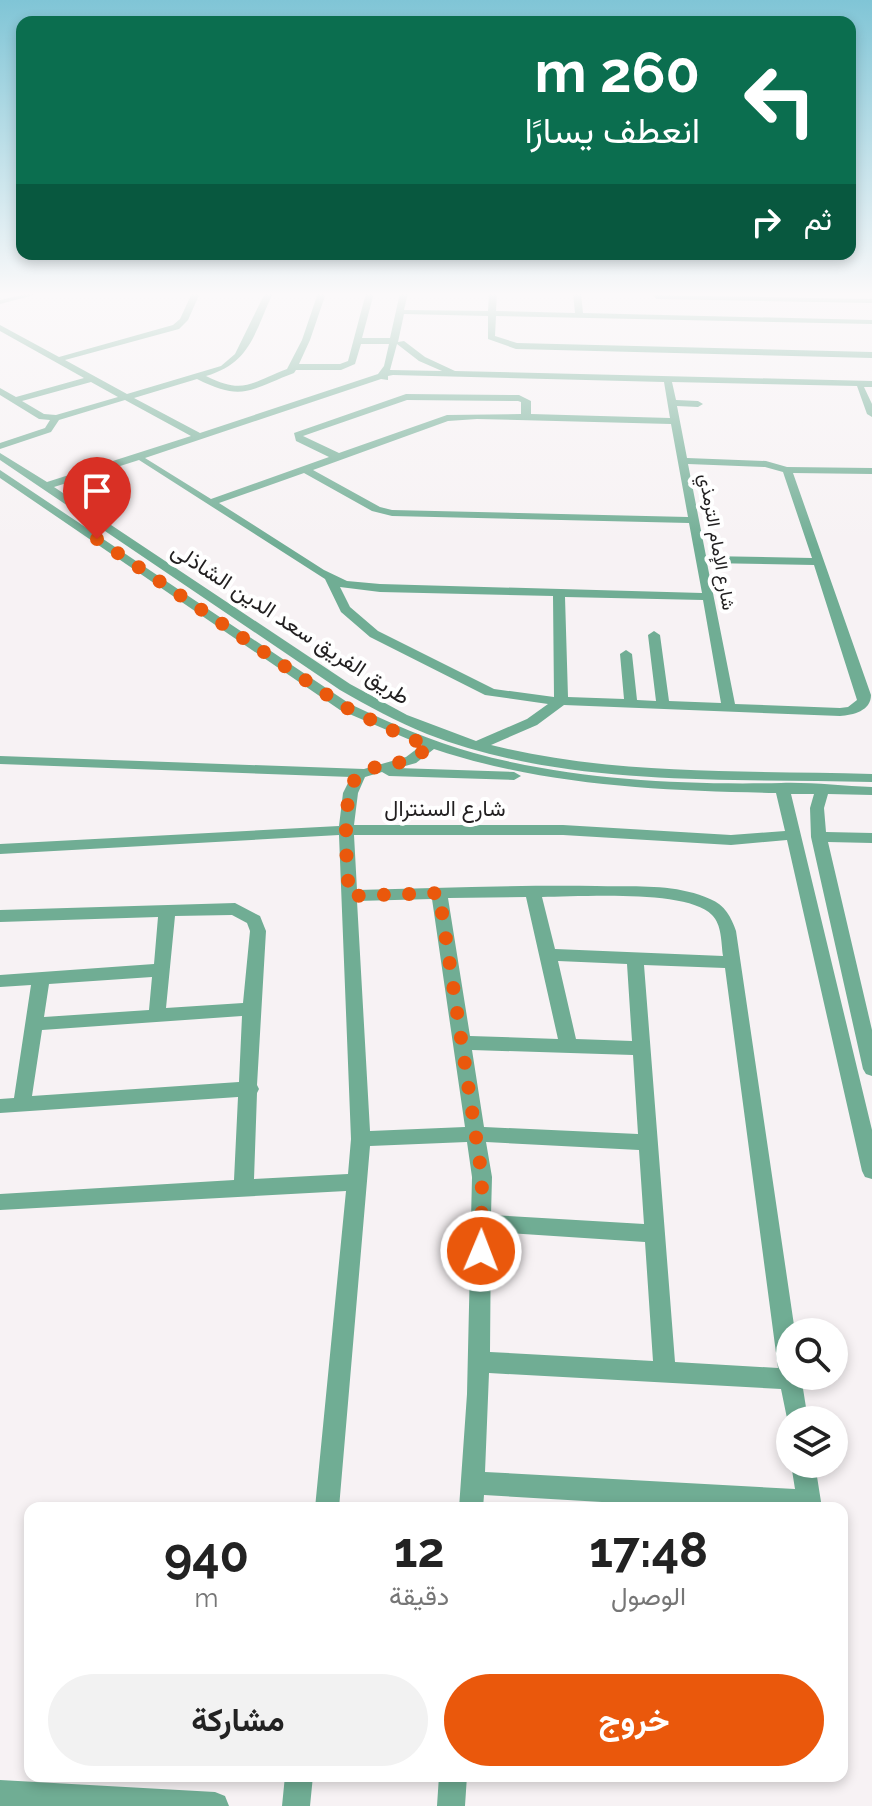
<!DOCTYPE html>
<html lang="ar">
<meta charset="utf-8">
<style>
body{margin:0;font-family:Raleway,Vazirmatn,sans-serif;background:#f2f2f2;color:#222;direction:rtl;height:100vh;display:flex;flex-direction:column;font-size:30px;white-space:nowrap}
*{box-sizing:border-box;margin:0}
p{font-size:26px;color:#767676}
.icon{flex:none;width:44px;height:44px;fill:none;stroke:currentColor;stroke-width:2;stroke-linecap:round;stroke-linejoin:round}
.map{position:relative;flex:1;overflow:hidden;direction:ltr}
.details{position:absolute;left:24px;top:1502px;width:824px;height:280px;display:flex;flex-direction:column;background:#fff;border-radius:16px;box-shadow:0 4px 12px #0003;direction:rtl}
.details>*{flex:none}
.top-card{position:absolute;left:16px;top:16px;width:840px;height:244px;border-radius:16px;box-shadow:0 4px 12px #0003;direction:rtl;background:#0b6e4f;color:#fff;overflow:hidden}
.tools{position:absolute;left:776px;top:1318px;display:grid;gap:16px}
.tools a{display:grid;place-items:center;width:72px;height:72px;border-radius:50%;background:#fff;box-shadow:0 4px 12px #0003;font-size:40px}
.pin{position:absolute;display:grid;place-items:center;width:68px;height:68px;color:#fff;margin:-82px -34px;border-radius:50% 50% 50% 0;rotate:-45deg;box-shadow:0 0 8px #0007}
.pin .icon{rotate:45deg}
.me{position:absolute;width:88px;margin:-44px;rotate:1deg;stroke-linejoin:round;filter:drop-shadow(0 0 6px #0008)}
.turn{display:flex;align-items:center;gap:28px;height:168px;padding:0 24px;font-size:36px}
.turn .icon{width:104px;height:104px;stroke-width:2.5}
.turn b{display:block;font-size:56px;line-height:68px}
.then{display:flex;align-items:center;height:76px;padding:0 24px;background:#0003;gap:16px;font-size:30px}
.eta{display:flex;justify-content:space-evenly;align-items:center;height:136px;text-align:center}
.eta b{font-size:48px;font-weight:700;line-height:56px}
.button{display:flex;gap:16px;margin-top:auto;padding:16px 24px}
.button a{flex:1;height:92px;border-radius:48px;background:#ea580c;color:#fff;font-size:32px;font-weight:700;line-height:92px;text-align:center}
.button a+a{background:#f2f2f2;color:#222}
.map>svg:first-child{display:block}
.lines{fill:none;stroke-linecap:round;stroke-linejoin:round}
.minor{fill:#70ad94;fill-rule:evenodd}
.route{stroke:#ea580c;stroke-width:14;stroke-dasharray:0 25.2}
.labels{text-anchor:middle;stroke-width:8;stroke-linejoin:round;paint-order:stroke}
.far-street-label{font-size:18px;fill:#222021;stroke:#fff}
.street-label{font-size:22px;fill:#222021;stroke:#fff}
</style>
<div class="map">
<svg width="872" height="1806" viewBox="0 0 872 1806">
<rect width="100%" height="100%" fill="#f7f2f4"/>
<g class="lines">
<path class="minor" d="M30,293H42L0,304V300Z
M192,293H200L188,320L179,329L65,360L127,394L221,366L235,354L265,293H273C254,333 251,363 206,376C244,395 250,383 287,369L302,340L318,293H326L310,340L299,364H340L348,361L366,293H374L362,338H390L400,293H408L404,310L488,311L489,293H497L496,311L575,313L573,293H581L583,313L872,320V324L496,316L495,336L517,343L872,352V358L516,349L488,339V316L404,314L398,342L404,341L425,357L455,371L872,381V387H864L872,404V417L867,414L857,386L672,382L676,400L698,401L703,404L698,407L677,406L687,458L766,461L787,467L872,468V474L793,473L871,695C871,711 853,715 840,716L564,705L537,725L491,745C614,776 745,770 872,774V782C725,778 566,788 427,734C397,722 368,706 340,690L0,460V453L47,482L191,436L125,400L59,420L51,432L0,449V443L45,428L50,420L39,419L0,395V388L16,397L84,378L0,331V325L59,357L173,325L180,319ZM361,344H389L384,366L378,374L200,433L134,398L197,379C243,402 249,390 294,373L296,370H341L355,364ZM397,344L419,361L442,371L390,370ZM393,375L664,382L670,418L531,414V401L519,395L406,394L294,433L296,441L329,457L211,499L145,458L381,379L388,380V376ZM91,382L118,397L56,415L44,414L22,401ZM407,400L518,401L521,402V414L447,415L339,453L303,436ZM477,419L671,424L688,517L392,510L380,507L313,470L448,421ZM139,460L325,579L341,612L370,637L485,695L548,704L527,719L476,741L407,715L350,684L54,487ZM688,464L765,467L783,472L812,558L706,556ZM304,473L372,511L392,516L689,523L702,593L380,584L347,581L324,570L219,503ZM707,563L814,565L857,700L848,707L840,708L735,704ZM340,587L380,592L553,596L554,697L494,689L378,631L350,607ZM565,597L703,600L721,703L669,701L660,635L654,631L648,635L656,701L637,700L632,654L626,650L620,654L624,699L568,697Z
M653,295L872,299V303L656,299Z
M0,470L350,704C390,723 431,741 474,753C572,780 681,785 781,783C810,782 842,786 872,787V795L828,794L824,808L826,832L872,833V843L828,842L872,1030V1076L866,1074L863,1069L811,837L810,808L814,794H791L872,1130V1179L865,1177L862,1171L787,840L731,845L563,835H354L357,890C436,888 516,885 596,886C633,887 675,883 710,899C725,905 731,917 736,931L795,1332H790V1376H801L808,1420H790L789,1428L781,1389L489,1373L485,1472L795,1489L791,1464H815L822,1508H704L484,1495L483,1508H459L467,1394L472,1177L467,1142L370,1146L339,1508H315L346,1191L0,1210V1194L234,1180L238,1097L0,1113V1099L14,1098L31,985L0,987V975L154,964L158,917L0,922V910L235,903L260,916L266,931L257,1085L259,1089L257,1093L254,1179L348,1174L351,1139L339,835L0,854V844L339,826L343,793L351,777L0,764V756L364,769L406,757L422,745L340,710L0,478ZM434,749C545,786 661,791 776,793L785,831L731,835L563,825H354L358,793L365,777L382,772L389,776L514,780L521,776L514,772L398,768L416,763ZM526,897L558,1039L470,1036L448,898ZM542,897C579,897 687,889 712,915C722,925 721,942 723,956L555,949ZM432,899L465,1127L370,1131L357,901ZM232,915L247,923L250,931L243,1003L166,1008L175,916ZM558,961L627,964L632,1041L576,1039ZM644,965L725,968L778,1368L675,1362ZM152,977L149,1010L44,1017L49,984ZM242,1016L239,1082L32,1096L42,1030ZM472,1050L633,1055L638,1134L484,1127ZM486,1142L639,1150L644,1224L491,1215L492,1177ZM491,1232L645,1242L653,1361L490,1352Z
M285,1776H313L310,1806H282Z
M439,1776H467L465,1806H437Z
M0,1780L215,1792L225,1796L229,1806H0Z"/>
</g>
<linearGradient id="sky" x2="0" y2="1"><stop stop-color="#80c5d6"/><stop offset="0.54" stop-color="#fbf9fa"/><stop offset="1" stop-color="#fbf9fa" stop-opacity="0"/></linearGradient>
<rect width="872" height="545" fill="url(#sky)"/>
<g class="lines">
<path class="route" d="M97,539L345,707L406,737L430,746C403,770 385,760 361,773C338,787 348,872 349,896L439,893L482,1177L481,1251"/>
</g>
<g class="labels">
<g class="far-street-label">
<text transform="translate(717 542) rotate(80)" y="6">شارع الإمام الترمذي</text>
</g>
<g class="street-label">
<text transform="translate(291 623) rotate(33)" y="8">طريق الفريق سعد الدين الشاذلى</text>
<text x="445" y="816">شارع السنترال</text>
</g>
</g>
</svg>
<div class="tools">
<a><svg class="icon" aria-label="search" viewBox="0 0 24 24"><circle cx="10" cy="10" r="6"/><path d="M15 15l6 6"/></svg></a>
<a><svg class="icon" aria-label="layers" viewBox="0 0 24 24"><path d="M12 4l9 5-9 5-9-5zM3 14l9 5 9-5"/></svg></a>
</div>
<div class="pin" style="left:97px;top:539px;background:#d93025"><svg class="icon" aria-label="arrive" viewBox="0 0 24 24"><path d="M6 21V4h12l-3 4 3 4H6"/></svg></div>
<svg class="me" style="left:481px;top:1251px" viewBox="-20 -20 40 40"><circle r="17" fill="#ea580c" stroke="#fff" stroke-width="3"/><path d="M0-11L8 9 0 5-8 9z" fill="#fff"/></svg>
<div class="top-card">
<div class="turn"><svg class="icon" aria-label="left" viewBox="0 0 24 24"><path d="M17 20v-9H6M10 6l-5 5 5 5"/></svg><div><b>260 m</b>انعطف يسارًا</div></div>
<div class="then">ثم<svg class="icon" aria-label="right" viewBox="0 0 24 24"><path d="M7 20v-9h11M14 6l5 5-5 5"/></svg></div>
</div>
<section class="details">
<div class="eta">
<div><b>17:48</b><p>الوصول</p></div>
<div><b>12</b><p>دقيقة</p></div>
<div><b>940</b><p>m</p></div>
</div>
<div class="button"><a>خروج</a><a>مشاركة</a></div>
</section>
</div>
